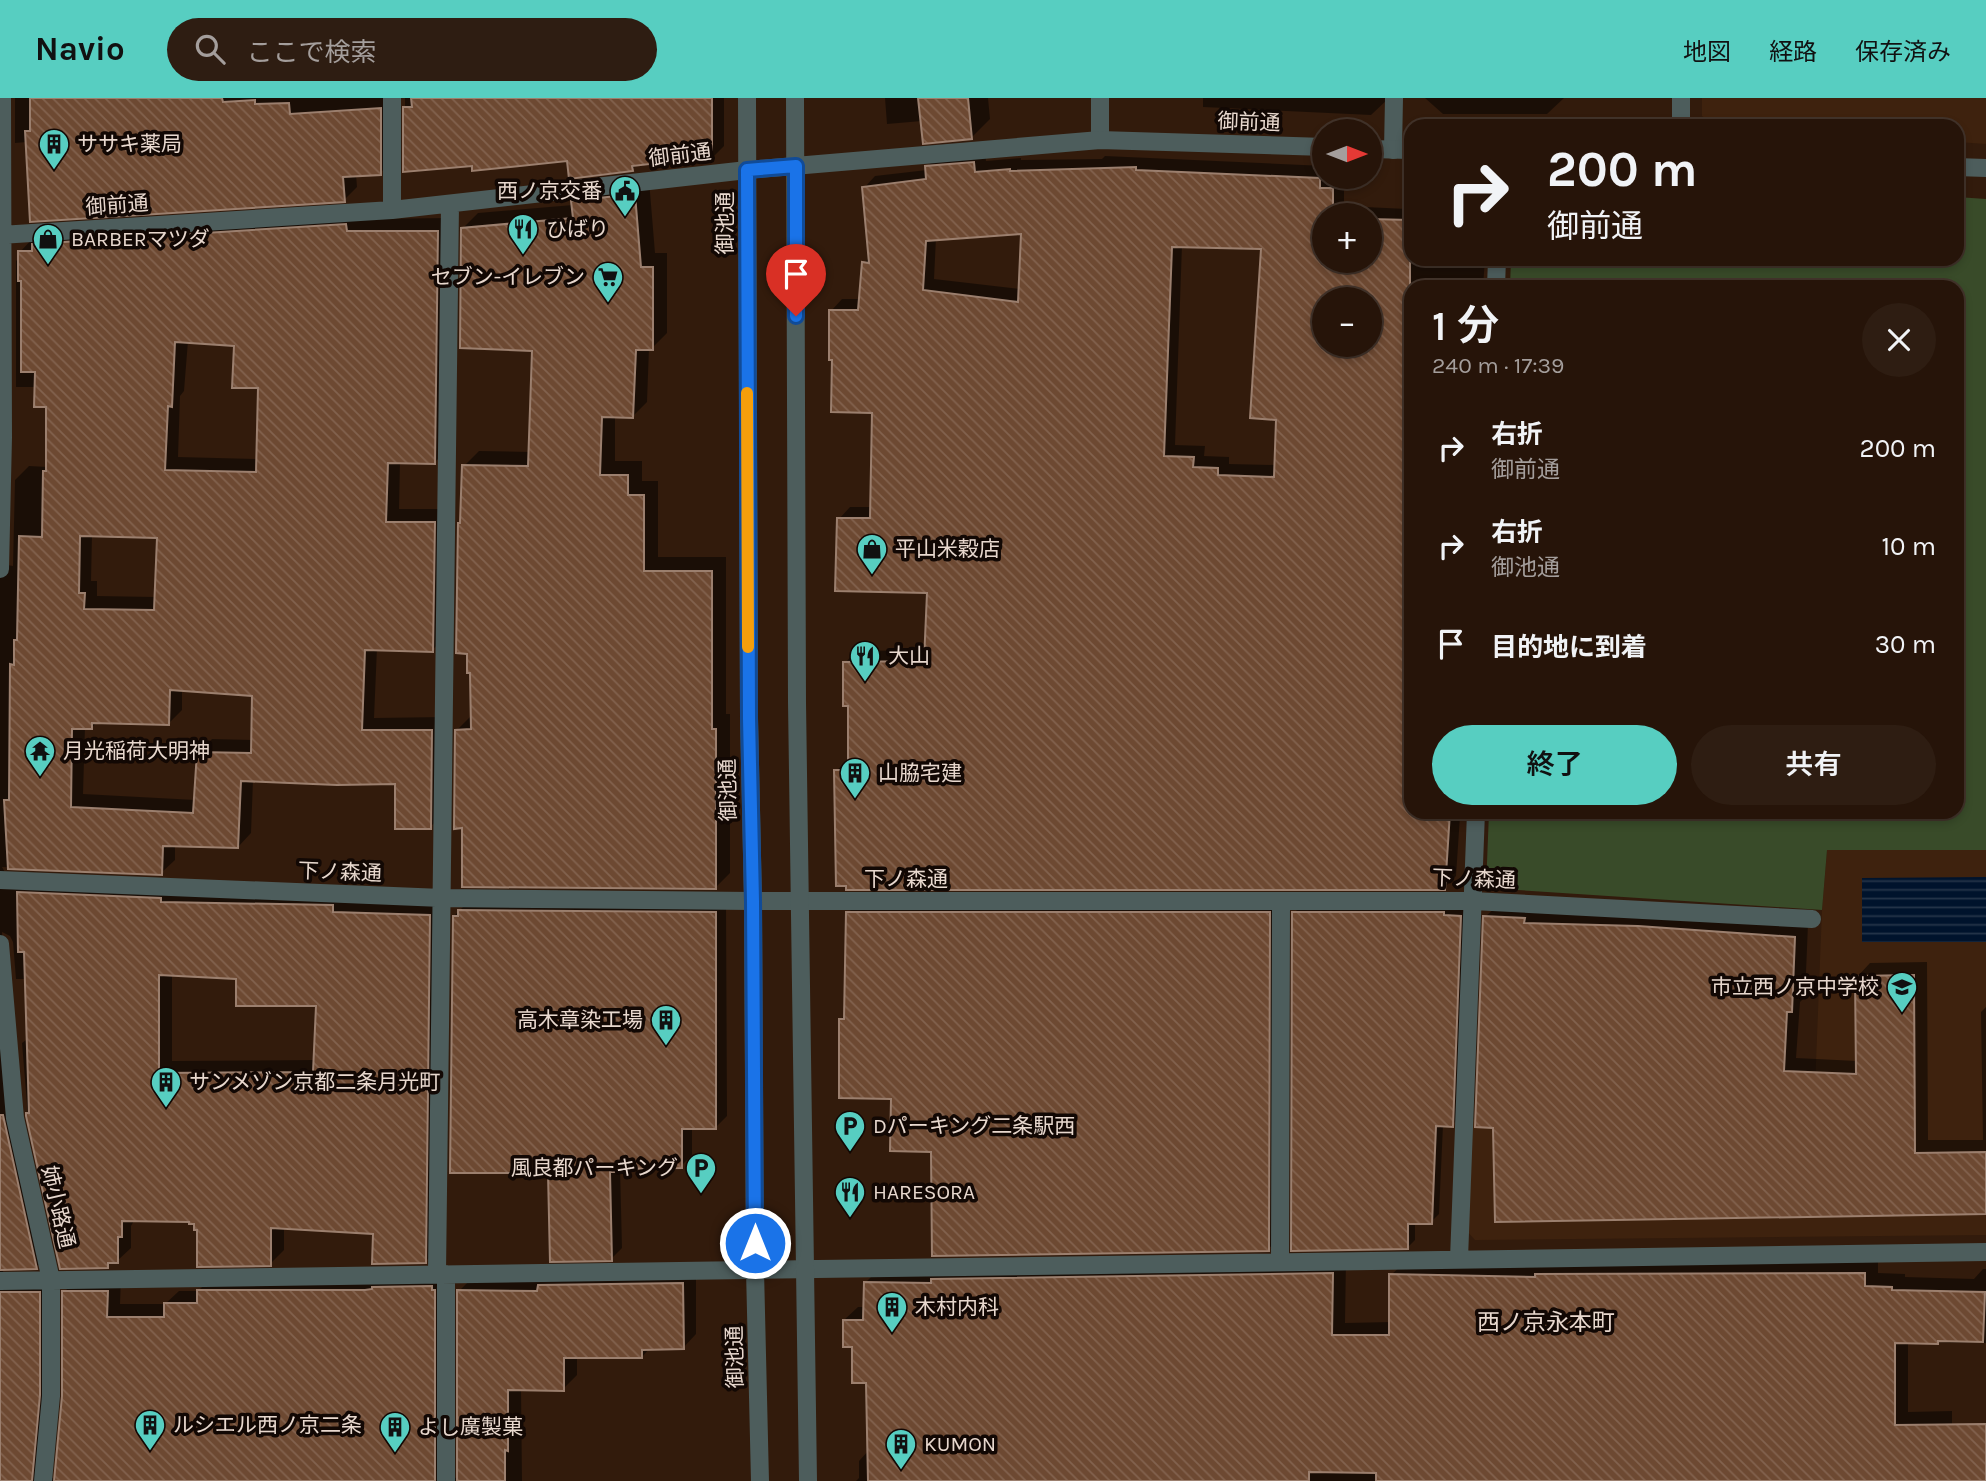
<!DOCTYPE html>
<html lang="ja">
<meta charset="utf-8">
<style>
body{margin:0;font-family:Karla,"Noto Sans JP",sans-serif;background:#2e1d12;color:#f1f3f6;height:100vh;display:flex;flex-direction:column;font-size:26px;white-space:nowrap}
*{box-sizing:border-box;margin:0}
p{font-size:23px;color:#a49e9c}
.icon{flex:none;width:38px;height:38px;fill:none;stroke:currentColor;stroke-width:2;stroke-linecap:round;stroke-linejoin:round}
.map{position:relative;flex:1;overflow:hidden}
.sheet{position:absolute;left:1404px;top:182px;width:560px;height:539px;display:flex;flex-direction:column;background:#261409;border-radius:21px;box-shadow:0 4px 10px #0003,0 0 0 2px #42332a}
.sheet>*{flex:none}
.top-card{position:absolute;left:1404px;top:21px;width:560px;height:147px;border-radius:21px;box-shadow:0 4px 10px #0003,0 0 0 2px #42332a;background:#261409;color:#f1f3f6;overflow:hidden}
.needle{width:46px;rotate:90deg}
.controls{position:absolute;left:1312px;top:21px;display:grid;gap:14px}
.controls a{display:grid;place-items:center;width:70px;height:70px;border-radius:50%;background:#261409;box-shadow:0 4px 10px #0003,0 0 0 2px #42332a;font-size:35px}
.pin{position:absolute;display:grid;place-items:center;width:60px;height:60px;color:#fff;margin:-72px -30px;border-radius:50% 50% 50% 0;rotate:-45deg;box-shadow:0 0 7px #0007}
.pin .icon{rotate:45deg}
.me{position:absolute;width:77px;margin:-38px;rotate:0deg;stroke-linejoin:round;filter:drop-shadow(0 0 5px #0008)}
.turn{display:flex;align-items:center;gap:24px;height:147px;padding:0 28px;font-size:32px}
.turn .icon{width:91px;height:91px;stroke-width:2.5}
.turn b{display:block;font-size:49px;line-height:60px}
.round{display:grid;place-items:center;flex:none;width:74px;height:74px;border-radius:37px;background:#2e1d12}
.overview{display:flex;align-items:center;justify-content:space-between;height:119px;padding:0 28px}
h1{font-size:42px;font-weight:600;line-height:52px}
.cta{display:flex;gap:14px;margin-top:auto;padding:14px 28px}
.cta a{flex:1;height:80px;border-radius:42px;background:#57cec1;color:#111;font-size:28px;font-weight:600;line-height:80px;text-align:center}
.cta a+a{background:#2e1d12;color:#f1f3f6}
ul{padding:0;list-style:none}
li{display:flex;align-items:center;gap:21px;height:98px;padding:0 28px}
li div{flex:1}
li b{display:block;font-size:26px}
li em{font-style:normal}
header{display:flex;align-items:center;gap:42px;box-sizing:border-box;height:98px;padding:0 35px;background:#57cec1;color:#111}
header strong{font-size:33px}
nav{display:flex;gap:38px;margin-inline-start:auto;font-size:24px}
.search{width:490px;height:63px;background:#2e1d12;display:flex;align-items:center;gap:18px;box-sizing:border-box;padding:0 24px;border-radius:38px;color:#a49e9c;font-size:26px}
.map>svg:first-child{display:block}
.built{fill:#3e220e}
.garden{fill:#394b29}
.water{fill:url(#water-rules)}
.shadow{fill:#0007;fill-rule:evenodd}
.building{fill:url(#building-back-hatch);stroke:#9b7f6e;stroke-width:2;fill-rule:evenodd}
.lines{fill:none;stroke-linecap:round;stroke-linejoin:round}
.minor{stroke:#4d5d5c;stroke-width:18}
.tertiary{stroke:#4d5d5c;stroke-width:18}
.route-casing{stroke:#114b97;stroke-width:18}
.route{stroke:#1a73e8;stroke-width:12}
.slow{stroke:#f59e0b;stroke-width:12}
.labels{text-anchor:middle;stroke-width:7;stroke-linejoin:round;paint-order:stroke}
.street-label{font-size:21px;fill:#e8d8ce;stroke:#120804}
.poi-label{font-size:21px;fill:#e8d8ce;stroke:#120804;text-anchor:start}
.neighbourhood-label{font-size:23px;fill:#e8d8ce;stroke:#120804}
</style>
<header>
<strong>Navio</strong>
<div class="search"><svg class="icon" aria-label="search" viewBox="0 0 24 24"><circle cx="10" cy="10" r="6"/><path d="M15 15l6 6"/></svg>ここで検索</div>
<nav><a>地図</a><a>経路</a><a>保存済み</a></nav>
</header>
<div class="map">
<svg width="1986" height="1383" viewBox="0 0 1986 1383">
<defs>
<pattern id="water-rules" width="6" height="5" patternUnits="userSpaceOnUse" patternTransform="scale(1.75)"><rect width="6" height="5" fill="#00132c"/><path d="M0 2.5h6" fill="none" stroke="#253549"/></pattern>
<pattern id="building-back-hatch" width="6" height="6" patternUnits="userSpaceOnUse" patternTransform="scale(1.75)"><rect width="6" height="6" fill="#6d4932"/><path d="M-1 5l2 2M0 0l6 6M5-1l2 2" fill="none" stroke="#82624e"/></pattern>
</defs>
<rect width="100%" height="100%" fill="#321b0c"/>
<path class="built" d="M1702,0H1986V46L1957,44L1956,28H1714L1702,18Z
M1827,752H1986V1137L1475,1142L1463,1129L1468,1021L1813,1040L1822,812Z"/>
<path class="garden" d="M1957,99L1986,101V752H1827L1822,812L1486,790L1489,714H1956V189H1510L1511,161H1956Z"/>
<path class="water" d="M1986,779V844H1862V780Z"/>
<path class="shadow" d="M15,0H393V62L380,75L356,76L357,89L344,102L27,44L15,45Z
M405,0H724V48L711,61L638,65L632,72L569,62L473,66L405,72Z
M885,0H988L990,21L971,40L922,23L887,26Z
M1203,0H1389L1371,17L1203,9Z
M1425,0H1564L1547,16H1443Z
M985,53L986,63L1021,60V62L1102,61L1105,58L1325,68V79H1344V108L1407,111V84L1410,81V161H1485L1483,189H1410V481L1299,478L1298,520L1410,524V714H1463L1460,718L1456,778L1444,790L836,673L849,661V606L845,565L856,553L926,552L929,493L839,421L850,409H872L874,313L834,261L831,213L842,201H860L864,165L870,159L864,90L875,78L927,72V69L938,57ZM1325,117H1370V163H1325ZM1023,134L1020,191L934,181L936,140ZM1182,147L1263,149L1278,320L1276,367L1229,366V359L1204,358L1205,348L1175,347ZM1325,201H1370V247H1325Z
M649,82L655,155H667V235L652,250H649L647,304L632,319L615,318V363H642V383H658V459H726V616H730V775L715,790L464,729L457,632L473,616L472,573L459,425L462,422L464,368L479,353L531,354L533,251L463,130L478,115L573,107V104L588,89Z
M451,120L448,351L435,364H400L399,411H447L446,539L432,552L377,550L374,620L445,619L444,716L430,729L397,684L253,682L251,735L238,749L175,747V762L161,775L2,769L7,778L443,804L438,1150L425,1164L375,1134L284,1129V1152L270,1166L198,1131L196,1125L191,1122L135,1121L131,1128V1150L117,1163H113L107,1168L28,1018L22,945L26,942V881H16L13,844L10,838L2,834L4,868L0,873V367L7,467L13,468L15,382L29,368L48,369V307L36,289H16V163L20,159V154L33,140L359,121ZM188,243L235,246L260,289L258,361L178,359L180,298L184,293ZM92,437L159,438L156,499L97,498V483H91ZM182,591L254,596L253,642L212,641L199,655L196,702L83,696L85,629H92L98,624L169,625L182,612ZM172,876L238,879L317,906L315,962L172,963Z
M471,801L726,804L727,1018L716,1029H692V1057L681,1068L620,1069L622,1150L611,1161L550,1074L454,818Z
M858,804H1280L1279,1141L1268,1151L933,1052L893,999L840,922L846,916L848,815Z
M1499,806L1808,826L1805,899L1800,904L1796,960L1857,963V879L1870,865L1927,864L1928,1042H1983L1981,914L1986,909V1114L1485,819Z
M1302,807L1468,810L1460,1019L1452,1027H1443L1439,1116L1431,1124H1415V1142L1408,1149L1294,815Z
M0,936L49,1156L36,1169L2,1170L4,1176L52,1181L49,1379L56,1381L64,1298V1194L78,1181L121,1180L120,1206H165L179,1193H198L212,1179L444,1175L453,1379L459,1381V1193L473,1179L696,1173V1236L683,1250H650L642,1259H577V1277L563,1291L521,1290L522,1383H0Z
M1346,1162L1345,1225L1391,1224V1177L1405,1164L1878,1163V1175L1905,1176V1179L1974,1181L1983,1171H1986V1245L1908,1244V1314L1952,1313V1383H856L859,1380V1363L869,1352L868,1283L844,1222L858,1209H865V1185L879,1171Z"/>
<path class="building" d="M30,0H222L223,4L255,2V6L289,5L290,16L381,10V77L343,79L345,104L30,124L25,33H30Z
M411,0H712V62H684L632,68L633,73L569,81L567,63L472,73V68L403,74V9H412Z
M918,0H968L972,41L923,46Z
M974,64L975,74L1010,71V73L1136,69V72L1320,80V90H1333V117H1325V163H1370V121L1410,122V714H1450L1445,792H846V788H836L834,672H848V608H843V564L924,563L927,495L835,493L837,420H870L872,315L831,314L832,262H829V212H858L862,164L869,165L862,89L926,81L925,68ZM1021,136L1018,204L923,192L926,143ZM1172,149L1261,151L1250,320L1276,322L1274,379L1218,377V370L1193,369L1194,359L1164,358ZM1325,201H1370V247H1325Z
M635,96L641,169H653V252H636L633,320L602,319L600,377H628V397H644V473H712V631H716V791L462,789V730L454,731L455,632L471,631L470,575H467V556L456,555L458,425H460L462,367L528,368L532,253L460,250L461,130L573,120L571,103Z
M346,126L347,133H438L435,366L388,365L386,424H435L433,554L365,552L362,632H432L431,731H395V686L337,687L241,683L238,750L163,748L162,777L8,771L4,702H9L10,566L14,567V542H17L19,438L42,439L43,373H46V309H34L35,274H21V183H18V153H32V146ZM175,244L234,248L232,290H258L256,374L165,372L168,308L172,309ZM80,438L157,440L154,512L84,511L85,495H79ZM170,592L252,598L251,655L197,654L193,715L71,709L72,631H92V625L169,627Z
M17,794L161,800V804L333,807V814L430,817L426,1165L372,1166L373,1136L271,1130V1168L197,1169V1132H194V1126H189V1124L122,1123V1139H118V1165H108V1170L60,1171L26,1018V1015H29L24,854H18ZM159,877L236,881V908H316L313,974L159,975Z
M458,812L716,814V1031H682V1070L617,1071V1074H610L612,1163L550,1164L548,1075H450L453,818H458Z
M846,814H1270L1269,1153L932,1158L931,1054L890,1053L891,1001L839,1000V921H844Z
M1292,814H1444V817L1461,818L1453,1029L1436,1028L1432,1126H1408V1151L1291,1153Z
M1483,818L1525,820L1524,825L1638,828L1795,839L1792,914H1787L1784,973L1856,976L1855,878L1914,877L1915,1055L1986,1054V1116L1495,1124L1493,1030L1475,1029Z
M0,1017H3L37,1171L0,1172Z
M1333,1175L1332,1237H1389V1176L1535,1179V1176L1865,1175V1188L1892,1189V1192L1985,1194L1983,1244L1938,1243V1246L1895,1245V1327L1986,1326V1383H1376V1375L1309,1374V1383H868L866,1285H852V1249H843V1222H863L864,1184L931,1185V1181Z
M683,1185L684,1251L642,1252V1260H564V1293L508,1292V1353L505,1352V1383H457V1192L537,1193L538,1187Z
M432,1188V1192H435V1383H54L62,1298V1193H108L107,1219H164V1205H197V1192H365L372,1191V1189Z
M0,1194H40V1297L32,1383H0Z"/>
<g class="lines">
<path class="minor" d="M1100,0V42
M1681,0V28
M1393,52L1394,0
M392,112V0
M0,137L392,112L747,72
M1496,189L1497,161
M0,471L3,339L2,0
M0,782L442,800L753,803H1473L1812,821
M0,846L15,1020L51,1182V1298L43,1383
M1459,1161L1476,714
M1280,1164L1281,803
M437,1176L450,107
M0,1183L1986,1154
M446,1383V1176"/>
<path class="tertiary" d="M747,0L749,619L753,803L755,1172L760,1383
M795,0L797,604L808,1383
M1370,51L1410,52
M1956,69L1986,70
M747,72L1100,42L1325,49"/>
</g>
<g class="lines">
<g class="route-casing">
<path id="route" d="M755,1145L753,803L749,620L747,72L796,68V218"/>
</g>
<use href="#route" class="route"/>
<path class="slow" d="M747,295L748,549"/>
</g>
<defs>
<g id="building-pin" transform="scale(1.575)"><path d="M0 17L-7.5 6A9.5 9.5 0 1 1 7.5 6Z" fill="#57cec1" stroke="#120804"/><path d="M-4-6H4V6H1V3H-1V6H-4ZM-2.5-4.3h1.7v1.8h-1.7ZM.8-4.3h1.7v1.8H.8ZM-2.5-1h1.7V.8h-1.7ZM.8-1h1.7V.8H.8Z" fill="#111"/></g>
<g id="civic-pin" transform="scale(1.575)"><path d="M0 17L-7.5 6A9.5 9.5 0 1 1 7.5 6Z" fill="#57cec1" stroke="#120804"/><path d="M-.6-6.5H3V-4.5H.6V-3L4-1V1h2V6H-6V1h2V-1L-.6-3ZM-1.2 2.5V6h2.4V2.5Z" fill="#111"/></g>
<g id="restaurant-pin" transform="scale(1.575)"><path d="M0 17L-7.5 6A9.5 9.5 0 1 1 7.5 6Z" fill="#57cec1" stroke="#120804"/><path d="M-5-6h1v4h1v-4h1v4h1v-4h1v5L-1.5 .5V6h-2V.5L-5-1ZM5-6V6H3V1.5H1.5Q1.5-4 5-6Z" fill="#111"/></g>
<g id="shop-pin" transform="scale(1.575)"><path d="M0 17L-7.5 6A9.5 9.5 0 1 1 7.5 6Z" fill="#57cec1" stroke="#120804"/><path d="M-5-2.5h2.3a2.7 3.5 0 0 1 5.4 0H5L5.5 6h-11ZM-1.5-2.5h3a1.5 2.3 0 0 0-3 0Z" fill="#111"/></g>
<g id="supermarket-pin" transform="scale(1.575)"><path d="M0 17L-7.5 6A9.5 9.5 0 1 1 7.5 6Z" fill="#57cec1" stroke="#120804"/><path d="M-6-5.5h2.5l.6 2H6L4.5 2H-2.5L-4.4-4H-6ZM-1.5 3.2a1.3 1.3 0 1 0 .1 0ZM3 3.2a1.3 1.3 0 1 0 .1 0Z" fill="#111"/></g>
<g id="temple-pin" transform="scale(1.575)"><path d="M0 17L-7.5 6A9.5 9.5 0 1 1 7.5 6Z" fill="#57cec1" stroke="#120804"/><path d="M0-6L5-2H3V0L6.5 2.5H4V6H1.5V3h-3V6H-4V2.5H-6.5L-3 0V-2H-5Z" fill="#111"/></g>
<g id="school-pin" transform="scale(1.575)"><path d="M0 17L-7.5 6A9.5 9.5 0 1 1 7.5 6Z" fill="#57cec1" stroke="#120804"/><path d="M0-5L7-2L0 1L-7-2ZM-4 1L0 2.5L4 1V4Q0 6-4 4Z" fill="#111"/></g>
<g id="parking-pin" transform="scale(1.575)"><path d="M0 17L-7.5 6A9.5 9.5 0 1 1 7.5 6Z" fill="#57cec1" stroke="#120804"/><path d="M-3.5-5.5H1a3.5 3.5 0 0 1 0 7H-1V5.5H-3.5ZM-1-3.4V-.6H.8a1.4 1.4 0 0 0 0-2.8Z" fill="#111"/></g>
</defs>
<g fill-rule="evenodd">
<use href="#building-pin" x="54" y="46"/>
<use href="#civic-pin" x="625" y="93"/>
<use href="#restaurant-pin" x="523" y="131"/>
<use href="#shop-pin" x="48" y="141"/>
<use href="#supermarket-pin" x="608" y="179"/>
<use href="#shop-pin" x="872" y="451"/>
<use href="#restaurant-pin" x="865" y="558"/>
<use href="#temple-pin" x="40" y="653"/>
<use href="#building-pin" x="855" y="675"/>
<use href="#school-pin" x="1902" y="889"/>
<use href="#building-pin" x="666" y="922"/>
<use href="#building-pin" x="166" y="984"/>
<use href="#parking-pin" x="850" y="1028"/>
<use href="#parking-pin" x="701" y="1070"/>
<use href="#restaurant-pin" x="850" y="1094"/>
<use href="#building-pin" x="892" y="1209"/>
<use href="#building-pin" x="150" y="1327"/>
<use href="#building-pin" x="395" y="1329"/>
<use href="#building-pin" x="901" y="1346"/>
</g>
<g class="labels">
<g class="street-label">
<text transform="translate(1249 24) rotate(2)" y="7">御前通</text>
<text transform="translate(680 57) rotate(-7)" y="7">御前通</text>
<text transform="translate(117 107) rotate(-4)" y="7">御前通</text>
<text transform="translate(725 125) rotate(-90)" y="7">御池通</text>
<text transform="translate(728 692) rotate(-91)" y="7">御池通</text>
<text transform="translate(340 774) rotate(2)" y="7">下ノ森通</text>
<text x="906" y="788">下ノ森通</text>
<text transform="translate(1474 781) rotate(2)" y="7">下ノ森通</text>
<text transform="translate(58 1109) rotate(77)" y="7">姉小路通</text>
<text transform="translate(735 1259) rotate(-91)" y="7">御池通</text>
</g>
<g class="poi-label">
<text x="77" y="53">ササキ薬局</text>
<text x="602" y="100" text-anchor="end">西ノ京交番</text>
<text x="546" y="138">ひばり</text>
<text x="71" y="148">BARBERマツダ</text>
<text x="585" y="186" text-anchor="end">セブン-イレブン</text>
<text x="895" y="458">平山米穀店</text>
<text x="888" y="565">大山</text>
<text x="63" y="660">月光稲荷大明神</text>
<text x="878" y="682">山脇宅建</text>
<text x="1879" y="896" text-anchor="end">市立西ノ京中学校</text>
<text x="643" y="929" text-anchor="end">高木章染工場</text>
<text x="189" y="991">サンメゾン京都二条月光町</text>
<text x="873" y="1035">Dパーキング二条駅西</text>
<text x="678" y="1077" text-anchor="end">風良都パーキング</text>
<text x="873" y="1101">HARESORA</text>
<text x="915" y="1216">木村内科</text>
<text x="173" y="1334">ルシエル西ノ京二条</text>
<text x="418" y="1336">よし廣製菓</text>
<text x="924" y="1353">KUMON</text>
</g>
<g class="neighbourhood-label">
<text x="1546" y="1232">西ノ京永本町</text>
</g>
</g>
</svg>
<div class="controls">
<a><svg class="needle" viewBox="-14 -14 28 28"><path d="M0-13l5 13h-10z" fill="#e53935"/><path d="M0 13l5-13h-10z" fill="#a49e9c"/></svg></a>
<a>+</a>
<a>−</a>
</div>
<div class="pin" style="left:796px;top:218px;background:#d93025"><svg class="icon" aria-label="arrive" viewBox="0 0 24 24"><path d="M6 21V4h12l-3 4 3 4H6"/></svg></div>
<svg class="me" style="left:755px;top:1145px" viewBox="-20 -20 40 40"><circle r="17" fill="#1a73e8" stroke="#fff" stroke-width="3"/><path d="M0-11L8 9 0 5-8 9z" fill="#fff"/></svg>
<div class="top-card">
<div class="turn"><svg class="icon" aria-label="right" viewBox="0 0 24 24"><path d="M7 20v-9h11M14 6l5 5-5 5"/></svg><div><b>200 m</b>御前通</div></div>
</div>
<section class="sheet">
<div class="overview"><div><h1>1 分</h1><p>240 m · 17:39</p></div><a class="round"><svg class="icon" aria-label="close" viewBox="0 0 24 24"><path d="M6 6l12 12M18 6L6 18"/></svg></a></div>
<ul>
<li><svg class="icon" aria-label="right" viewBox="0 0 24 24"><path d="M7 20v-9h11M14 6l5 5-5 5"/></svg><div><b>右折</b><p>御前通</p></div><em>200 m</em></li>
<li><svg class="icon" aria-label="right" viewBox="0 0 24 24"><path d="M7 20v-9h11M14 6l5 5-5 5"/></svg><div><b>右折</b><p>御池通</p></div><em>10 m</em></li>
<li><svg class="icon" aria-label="arrive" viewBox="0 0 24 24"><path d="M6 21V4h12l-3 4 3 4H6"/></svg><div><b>目的地に到着</b></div><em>30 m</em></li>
</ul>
<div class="cta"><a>終了</a><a>共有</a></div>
</section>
</div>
